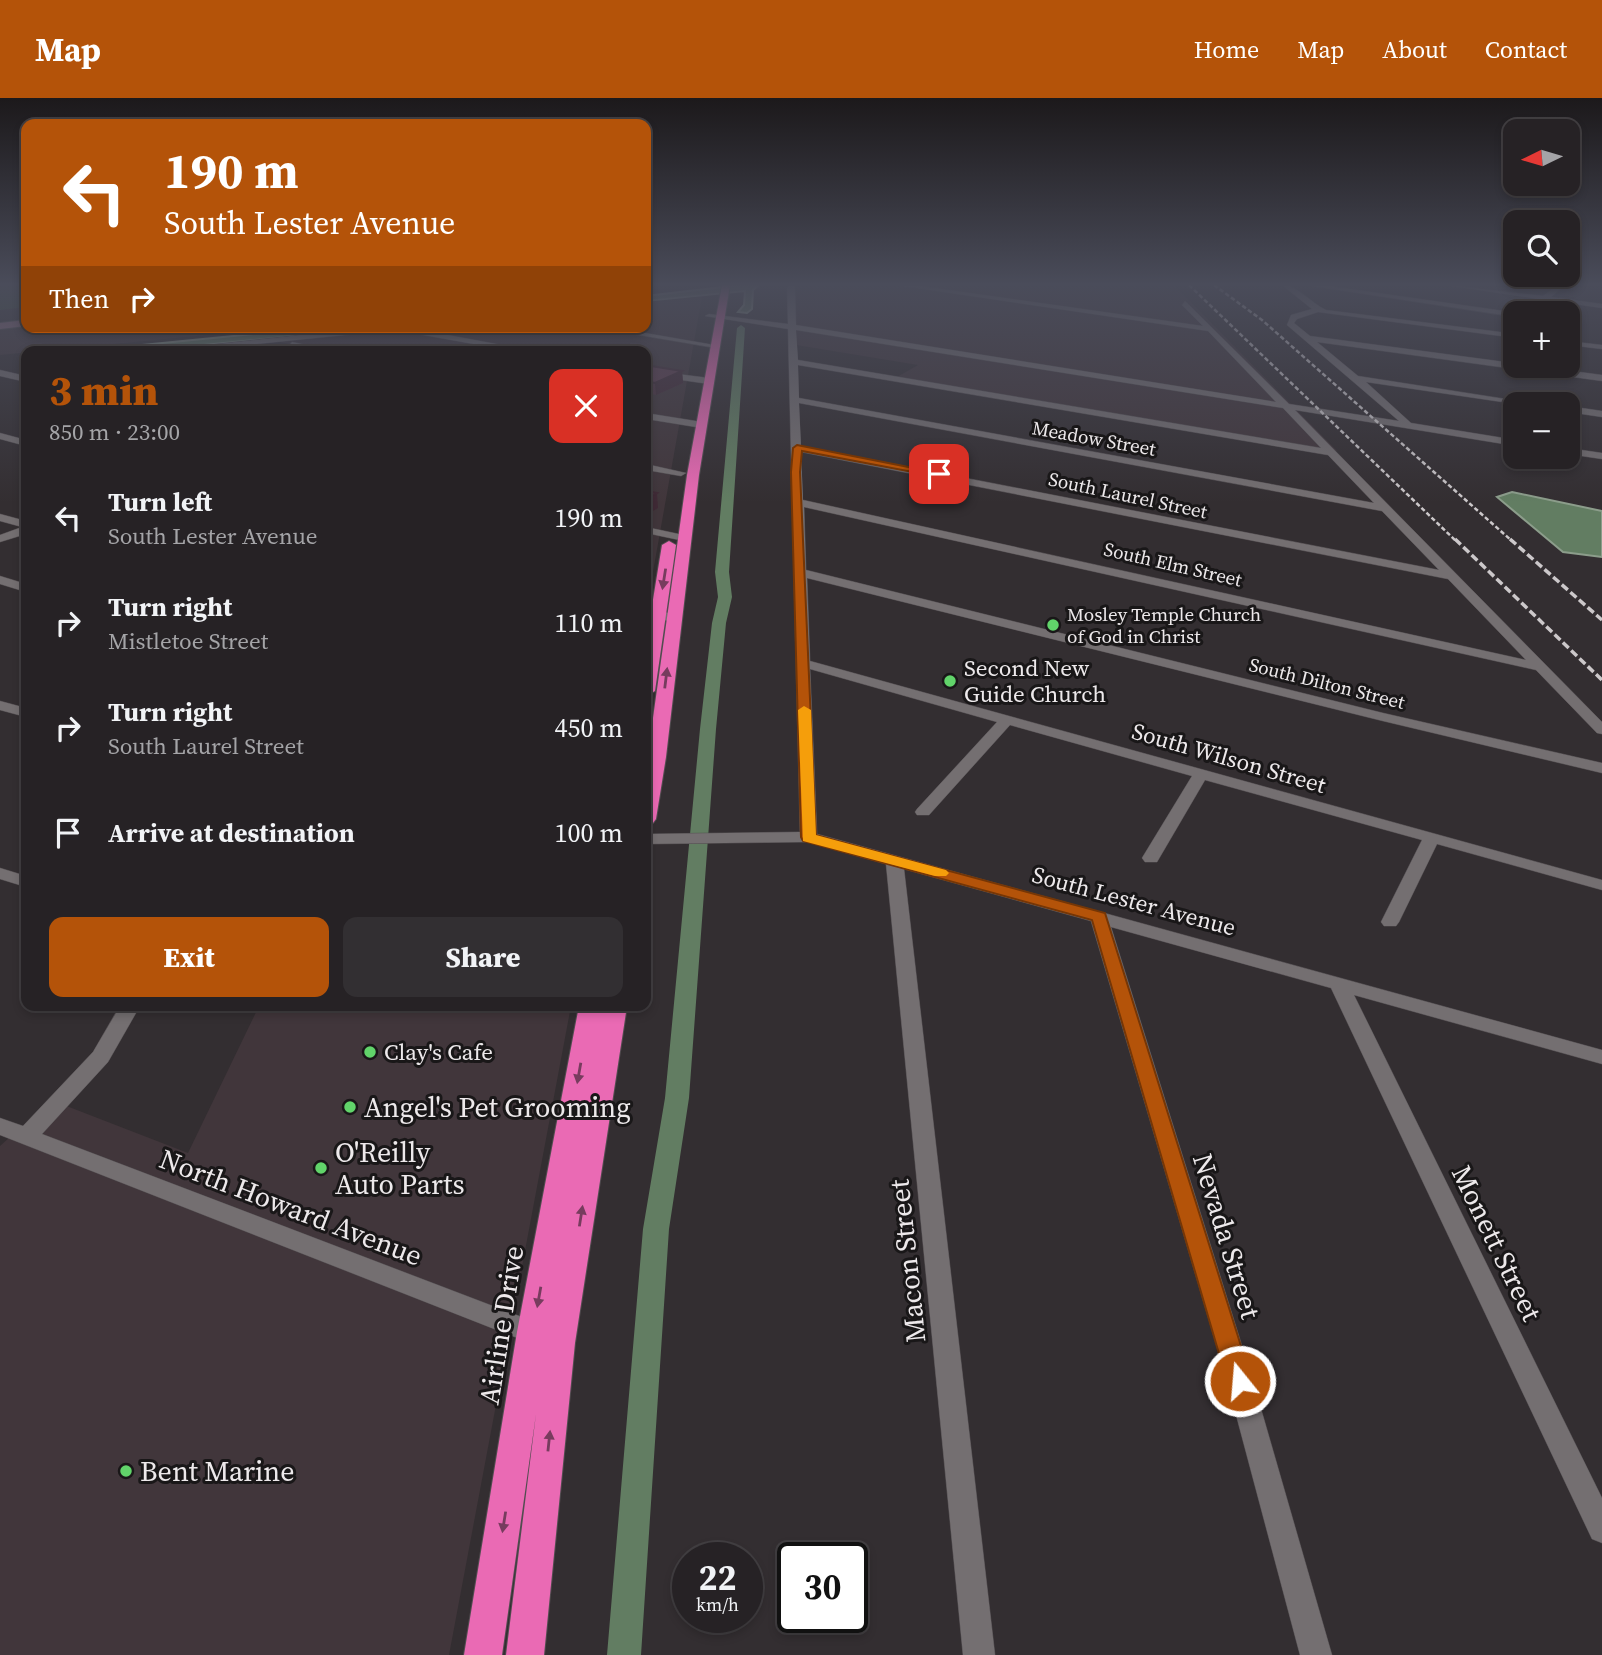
<!DOCTYPE html>
<meta charset="utf-8">
<style>
body{margin:0;font-family:"Source Serif 4",serif;background:#322f32;color:#f1f3f6;height:100vh;display:flex;flex-direction:column;font-size:26px;white-space:nowrap}
*{box-sizing:border-box;margin:0}
p{font-size:23px;color:#a4a4a7}
.icon{flex:none;width:38px;height:38px;fill:none;stroke:currentColor;stroke-width:2;stroke-linecap:round;stroke-linejoin:round}
.map{position:relative;flex:1;overflow:hidden}
.drawer{position:absolute;left:21px;top:248px;width:630px;height:665px;display:flex;flex-direction:column;background:#262225;border-radius:14px;box-shadow:0 4px 10px #0003,0 0 0 2px #423f42}
.drawer>*{flex:none}
.hud{position:absolute;left:21px;top:21px;width:630px;height:214px;border-radius:14px;box-shadow:0 4px 10px #0003,0 0 0 2px #423f42;background:#b45309;color:#fff;overflow:hidden}
.needle{width:46px;rotate:265deg}
.fabs{position:absolute;left:1503px;top:21px;display:grid;gap:14px}
.fabs a{display:grid;place-items:center;width:77px;height:77px;border-radius:14px;background:#262225;box-shadow:0 4px 10px #0003,0 0 0 2px #423f42;font-size:35px}
.speed{position:absolute;left:672px;top:1444px;display:flex;gap:14px;font-size:35px;font-weight:700;text-align:center}
.speed>*{display:grid;place-content:center;width:91px;height:91px;border-radius:50%;background:#262225;box-shadow:0 4px 10px #0003,0 0 0 2px #423f42;line-height:1}
.speed small{font-size:18px;font-weight:400}
.speed .limit{border:4px solid #111;border-radius:10px;background:#fff;color:#111}
.pin{position:absolute;display:grid;place-items:center;width:60px;height:60px;color:#fff;margin:-30px;border-radius:14px;box-shadow:0 4px 10px #0006}
.me{position:absolute;width:77px;margin:-38px;rotate:343deg;stroke-linejoin:round;filter:drop-shadow(0 0 5px #0008)}
.turn{display:flex;align-items:center;gap:24px;height:147px;padding:0 28px;font-size:32px}
.turn .icon{width:91px;height:91px;stroke-width:2.5}
.turn b{display:block;font-size:49px;line-height:60px}
.then{display:flex;align-items:center;height:66px;padding:0 28px;background:#0003;gap:14px;font-size:26px}
.round{display:grid;place-items:center;flex:none;width:74px;height:74px;border-radius:14px;background:#322f32}
.headline{display:flex;align-items:center;justify-content:space-between;height:119px;padding:0 28px}
h1{font-size:42px;font-weight:800;line-height:52px;color:#b45309}
.primary-button{display:flex;gap:14px;margin-top:auto;padding:14px 28px}
.primary-button a{flex:1;height:80px;border-radius:14px;background:#b45309;color:#fff;font-size:28px;font-weight:800;line-height:80px;text-align:center}
.primary-button a+a{background:#322f32;color:#f1f3f6}
ul{padding:0;list-style:none}
li{display:flex;align-items:center;gap:21px;height:105px;padding:0 28px}
li div{flex:1}
li b{display:block;font-size:26px}
li em{font-style:normal}
header{display:flex;align-items:center;gap:42px;box-sizing:border-box;height:98px;padding:0 35px;background:#b45309;color:#fff}
header strong{font-size:33px}
nav{display:flex;gap:38px;margin-inline-start:auto;font-size:24px}
.map>svg:first-child{display:block}
.built{fill:#41363b}
.green{fill:#344934}
.water{fill:#627d62;stroke:#8c9d8b;stroke-width:2}
.lines{fill:none;stroke-linecap:round;stroke-linejoin:round}
.canal{fill:#627d62;fill-rule:evenodd}
.street-casing{stroke:#524d50;stroke-width:1}
.secondary-casing{stroke:#524d50;stroke-width:2}
.highway-casing{stroke:#524d50;stroke-width:2}
.street{fill:#746f71;fill-rule:evenodd}
.secondary{fill:#976e85;fill-rule:evenodd}
.highway{fill:#ea6ab4;fill-rule:evenodd}
.rail-far1{stroke:#ccc8ca;stroke-width:2.5;stroke-dasharray:4.5 2.5;stroke-linecap:butt}
.rail{stroke:#ccc8ca;stroke-width:3.5;stroke-dasharray:8 3.5;stroke-linecap:butt}
.wall{fill:#4f3442}
.shaded-wall{fill:#402a36}
.building{fill:#5c3c4d;stroke:#402a36;stroke-width:2}
.oneway{fill:#773c5e}
.route{fill:#b45309;stroke:#753606;stroke-width:2}
.slow{fill:#f59e0b}
.poi-dot{fill:#61d46a;stroke:#191718;stroke-width:2.5}
.labels{text-anchor:middle;stroke-width:6;stroke-linejoin:round;paint-order:stroke}
.far-street-label{font-size:19px;fill:#ede9eb;stroke:#191718}
.far-poi-label{font-size:19px;fill:#ede9eb;stroke:#191718;text-anchor:start}
.poi-label{font-size:23px;fill:#ede9eb;stroke:#191718;text-anchor:start}
.street-label{font-size:23px;fill:#ede9eb;stroke:#191718}
.near-poi-label{font-size:28px;fill:#ede9eb;stroke:#191718;text-anchor:start}
.near-street-label{font-size:28px;fill:#ede9eb;stroke:#191718}
</style>
<header>
<strong>Map</strong>
<nav><a>Home</a><a>Map</a><a>About</a><a>Contact</a></nav>
</header>
<div class="map">
<svg width="1602" height="1557" viewBox="0 0 1602 1557">
<rect width="100%" height="100%" fill="#332e31"/>
<path class="built" d="M788,187H1174L1337,353L897,279L918,267L790,246Z
M702,199L646,513V254H325L266,241L386,229H646V204Z
M26,227V229H289L0,257V229Z
M259,908H571L449,1557H0V1048L51,1002L188,1055Z"/>
<path class="green" d="M0,187H26V209L0,212Z"/>
<path class="water" d="M740,187H759L753,192L752,211L747,215L738,214L744,207L745,193L646,203V198Z
M324,229H384L135,254H71Z
M1512,394L1602,413V459L1563,454L1497,399Z"/>
<g class="lines">
<path class="canal" d="M741,227L745,230L729,474L732,499L726,525L716,631L689,1000L669,1131L641,1557H607L643,1131L665,1000L700,631L712,525L718,499L715,474L737,230Z"/>
<g class="street-casing">
<path id="street" d="M791,187L795,189L796,227L1276,304L1208,233L896,187H913L1203,228L1182,207L1185,203L1289,306L1399,323L1287,227L1291,217L1312,211L1282,187C1297,187 1311,205 1326,212L1516,236V240L1318,214L1297,221L1294,225L1310,238L1602,277V283L1317,244L1358,278L1538,306H1516L1366,284L1411,325L1516,342V348L1295,312L1602,624V636L1597,635L1536,572L804,409L806,472L1383,615L1602,665V675L1383,623L807,480L810,563L1602,782V792L1437,746L1399,824L1396,828H1384L1381,824L1422,742L1205,682L1157,764H1145L1142,760L1192,678L1010,627L929,717H917L915,714L917,711L997,624L810,571L817,736L1602,952V966L1354,897L1602,1400V1445L1592,1441L1331,890L1111,829L1253,1283L1332,1557H1300L1227,1283L1091,823L904,771L995,1557H963L886,766L808,744L646,746V736L800,734L788,231L705,218L709,216L788,226L787,189ZM796,232L1283,310L1321,350L798,262ZM798,267L1328,357L1374,405L799,300ZM799,305L1382,413L1439,472L801,348ZM801,354L1448,481L1526,562L803,402Z
M1306,187H1322L1518,215H1516V219Z
M1446,187L1543,198L1558,187H1565L1551,199L1602,206V210L1546,202L1528,215H1520L1538,201Z
M375,229H405L539,254H519L395,232L176,254H145Z
M591,229H611L720,248L716,250Z
M1568,243L1602,247V251L1568,247Z
M292,244L330,252L334,254H317L289,248Z
M0,272L26,278V284L0,278Z
M646,272L709,280L713,283L709,286L646,277Z
M1568,308L1602,313V319L1568,314Z
M646,315L702,324L707,327L702,330L646,321Z
M0,335L26,342V348L0,341Z
M1568,350L1602,355V361L1568,356Z
M646,366L686,375L681,378L646,372Z
M0,416L26,423V436L0,444V437L22,429L0,423Z
M646,429L688,438L690,440L684,443L646,435Z
M0,478L26,486V494L0,486Z
M646,510L678,517L679,520L673,524L646,518Z
M0,603L26,610V619L0,612Z
M0,770L26,778V789L0,781Z
M120,908H140L108,964L42,1036L548,1229L552,1237L548,1245L539,1248L530,1245L0,1037V1020L23,1028L93,954Z"/>
</g>
<g class="secondary-casing">
<path id="secondary" d="M26,222V228L0,231V225Z"/>
</g>
<g class="highway-casing">
<path id="highway" d="M722,187H730L699,377L666,659L656,721L653,725L646,727V670L687,377Z
M669,443L676,447L655,593L646,598V544L662,447Z
M579,908H603L592,974L603,908H627L575,1245L544,1557H506L536,1316L502,1557H464L517,1234Z"/>
</g>
<use href="#street" class="street"/>
<use href="#secondary" class="secondary"/>
<use href="#highway" class="highway"/>
<path class="rail-far1" d="M1189,187L1456,443
M1214,187L1262,222L1512,443"/>
<path class="rail" d="M1455,441L1602,582
M1510,441L1602,522"/>
</g>
<path class="wall" d="M646,270L682,273L683,285L656,297L646,295Z"/>
<path class="shaded-wall" d="M682,273L683,285L656,297L655,285Z
M657,395L658,410L646,417V401Z"/>
<path class="building" d="M651,268L682,273L655,285L646,283V270Z
M646,393L657,395L646,401Z"/>
<defs><path id="oneway-solid" d="M-6-.8H1V-3.2L6.5 0L1 3.2V.8H-6Z" transform="scale(1.75)"/></defs>
<g class="oneway">
<use href="#oneway-solid" transform="translate(664 481) rotate(99)"/>
<use href="#oneway-solid" transform="translate(666 580) rotate(-83)"/>
<use href="#oneway-solid" transform="translate(579 975) rotate(100)"/>
<use href="#oneway-solid" transform="translate(581 1118) rotate(-81)"/>
<use href="#oneway-solid" transform="translate(539 1199) rotate(100)"/>
<use href="#oneway-solid" transform="translate(549 1343) rotate(-84)"/>
<use href="#oneway-solid" transform="translate(504 1424) rotate(99)"/>
</g>
<linearGradient id="sky" x2="0" y2="1"><stop stop-color="#1c191b"/><stop offset="0.46" stop-color="#4a4c5a"/><stop offset="1" stop-color="#4a4c5a" stop-opacity="0"/></linearGradient>
<rect width="1602" height="405" fill="url(#sky)"/>
<path class="route" d="M797,347L944,376L939,379L802,353L800,374L816,737L1105,815L1252,1283L1248,1290L1240,1293L1231,1290L1227,1283L1092,822L803,743L801,739L791,374L793,350Z"/>
<path class="slow" d="M804,608L811,612L816,737L946,772L949,775L946,778H935L803,743L798,612Z"/>
<g class="poi-dot">
<circle cx="1053" cy="527" r="7"/>
<circle cx="950" cy="583" r="7"/>
<circle cx="370" cy="954" r="7"/>
<circle cx="350" cy="1009" r="7"/>
<circle cx="321" cy="1070" r="7"/>
<circle cx="126" cy="1373" r="7"/>
</g>
<g class="labels">
<g class="far-street-label">
<text transform="translate(1094 340) rotate(10)" y="7">Meadow Street</text>
<text transform="translate(1128 397) rotate(12)" y="7">South Laurel Street</text>
<text transform="translate(1173 466) rotate(13)" y="7">South Elm Street</text>
<text transform="translate(1327 585) rotate(14)" y="7">South Dilton Street</text>
</g>
<g class="far-poi-label">
<text x="1067" y="523">Mosley Temple Church<tspan x="1067" dy="22">of God in Christ</tspan></text>
</g>
<g class="poi-label">
<text x="964" y="578">Second New<tspan x="964" dy="26">Guide Church</tspan></text>
<text x="384" y="962">Clay's Cafe</text>
</g>
<g class="street-label">
<text transform="translate(1229 660) rotate(16)" y="8">South Wilson Street</text>
<text transform="translate(1134 803) rotate(15)" y="8">South Lester Avenue</text>
</g>
<g class="near-poi-label">
<text x="364" y="1019">Angel's Pet Grooming</text>
<text x="335" y="1064">O'Reilly<tspan x="335" dy="32">Auto Parts</tspan></text>
<text x="140" y="1383">Bent Marine</text>
</g>
<g class="near-street-label">
<text transform="translate(291 1109) rotate(21)" y="10">North Howard Avenue</text>
<text transform="translate(1227 1138) rotate(73)" y="10">Nevada Street</text>
<text transform="translate(1497 1145) rotate(64)" y="10">Monett Street</text>
<text transform="translate(907 1163) rotate(-96)" y="10">Macon Street</text>
<text transform="translate(501 1227) rotate(-81)" y="10">Airline Drive</text>
</g>
</g>
</svg>
<div class="fabs">
<a><svg class="needle" viewBox="-14 -14 28 28"><path d="M0-13l5 13h-10z" fill="#e53935"/><path d="M0 13l5-13h-10z" fill="#a4a4a7"/></svg></a>
<a><svg class="icon" aria-label="search" viewBox="0 0 24 24"><circle cx="10" cy="10" r="6"/><path d="M15 15l6 6"/></svg></a>
<a>+</a>
<a>−</a>
</div>
<div class="speed"><div>22<small>km/h</small></div><div class="limit">30</div></div>
<div class="pin" style="left:939px;top:376px;background:#d93025"><svg class="icon" aria-label="arrive" viewBox="0 0 24 24"><path d="M6 21V4h12l-3 4 3 4H6"/></svg></div>
<svg class="me" style="left:1240px;top:1283px" viewBox="-20 -20 40 40"><circle r="17" fill="#b45309" stroke="#fff" stroke-width="3"/><path d="M0-11L8 9 0 5-8 9z" fill="#fff"/></svg>
<div class="hud">
<div class="turn"><svg class="icon" aria-label="left" viewBox="0 0 24 24"><path d="M17 20v-9H6M10 6l-5 5 5 5"/></svg><div><b>190 m</b>South Lester Avenue</div></div>
<div class="then">Then<svg class="icon" aria-label="right" viewBox="0 0 24 24"><path d="M7 20v-9h11M14 6l5 5-5 5"/></svg></div>
</div>
<section class="drawer">
<div class="headline"><div><h1>3 min</h1><p>850 m · 23:00</p></div><a class="round" style="background:#d93025;color:#fff"><svg class="icon" aria-label="close" viewBox="0 0 24 24"><path d="M6 6l12 12M18 6L6 18"/></svg></a></div>
<ul>
<li><svg class="icon" aria-label="left" viewBox="0 0 24 24"><path d="M17 20v-9H6M10 6l-5 5 5 5"/></svg><div><b>Turn left</b><p>South Lester Avenue</p></div><em>190 m</em></li>
<li><svg class="icon" aria-label="right" viewBox="0 0 24 24"><path d="M7 20v-9h11M14 6l5 5-5 5"/></svg><div><b>Turn right</b><p>Mistletoe Street</p></div><em>110 m</em></li>
<li><svg class="icon" aria-label="right" viewBox="0 0 24 24"><path d="M7 20v-9h11M14 6l5 5-5 5"/></svg><div><b>Turn right</b><p>South Laurel Street</p></div><em>450 m</em></li>
<li><svg class="icon" aria-label="arrive" viewBox="0 0 24 24"><path d="M6 21V4h12l-3 4 3 4H6"/></svg><div><b>Arrive at destination</b></div><em>100 m</em></li>
</ul>
<div class="primary-button"><a>Exit</a><a>Share</a></div>
</section>
</div>
